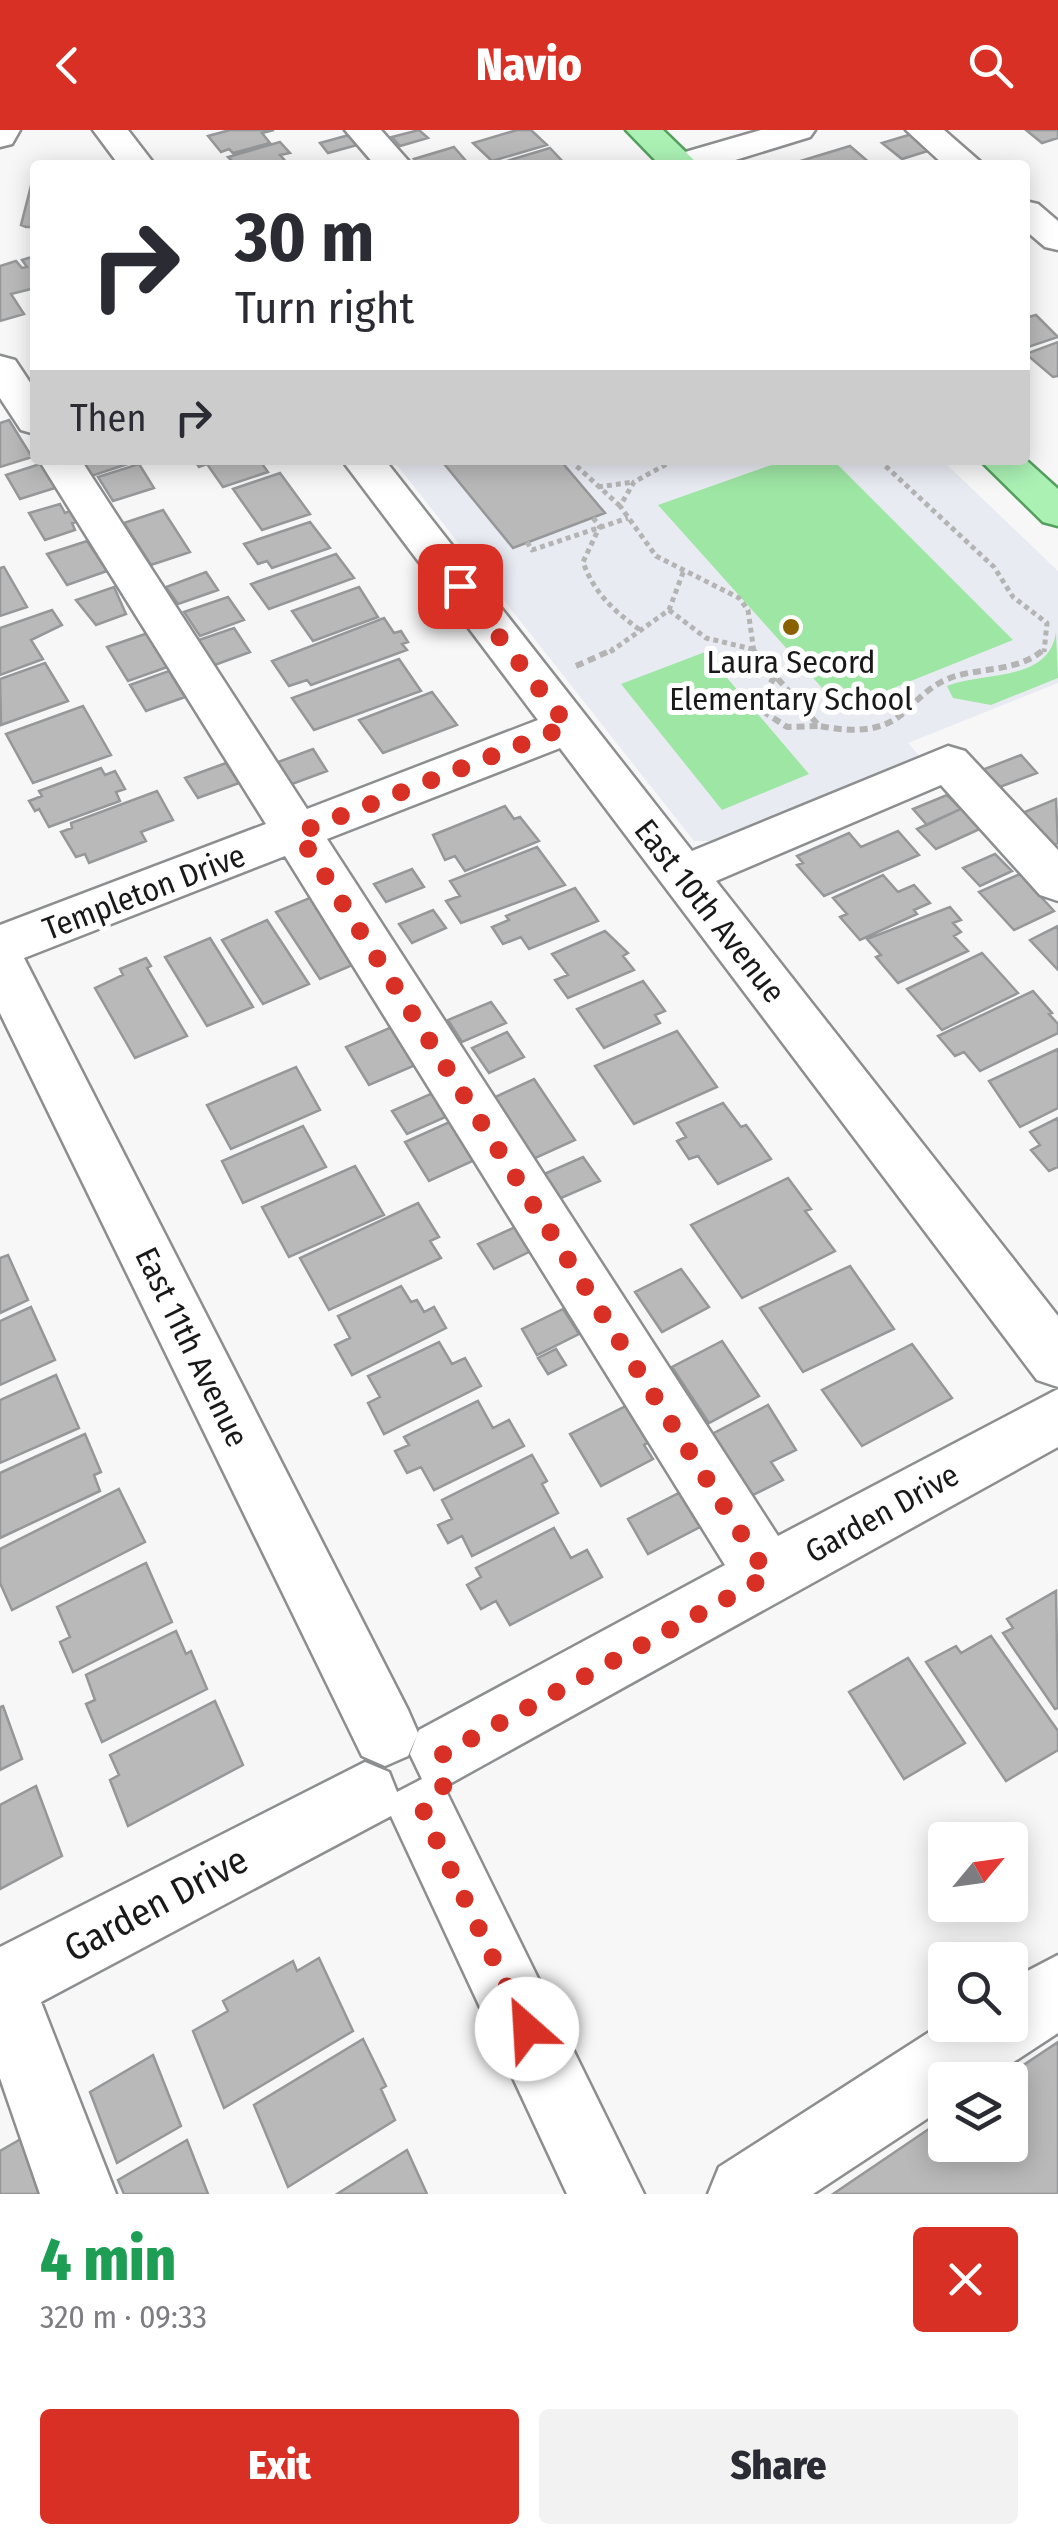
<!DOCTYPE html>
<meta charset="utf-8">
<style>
body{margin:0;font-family:"Fira Sans Condensed",sans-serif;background:#f2f2f3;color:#2b2b33;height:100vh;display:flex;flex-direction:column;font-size:38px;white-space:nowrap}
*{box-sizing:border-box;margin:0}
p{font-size:32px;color:#7c7c81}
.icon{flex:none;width:55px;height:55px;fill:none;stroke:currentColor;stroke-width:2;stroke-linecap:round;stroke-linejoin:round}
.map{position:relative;height:2064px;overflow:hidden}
.side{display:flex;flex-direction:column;background:#fff;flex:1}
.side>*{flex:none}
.hud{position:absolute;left:30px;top:30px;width:1000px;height:305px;border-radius:10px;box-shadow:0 5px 25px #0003;background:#fff;color:#2b2b33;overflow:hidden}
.needle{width:65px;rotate:61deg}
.fabs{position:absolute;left:928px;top:1692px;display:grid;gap:20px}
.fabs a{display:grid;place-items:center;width:100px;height:100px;border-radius:10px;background:#fff;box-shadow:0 5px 25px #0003;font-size:50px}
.pin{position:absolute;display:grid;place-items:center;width:85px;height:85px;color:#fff;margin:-42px;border-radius:20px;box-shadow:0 5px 15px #0006}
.me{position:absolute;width:110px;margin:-55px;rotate:334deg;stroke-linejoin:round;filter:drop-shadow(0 0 8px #0008)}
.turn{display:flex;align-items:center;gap:35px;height:210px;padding:0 40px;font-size:45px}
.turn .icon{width:130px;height:130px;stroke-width:2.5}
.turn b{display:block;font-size:70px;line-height:85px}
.then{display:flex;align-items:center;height:95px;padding:0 40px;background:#0003;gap:20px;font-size:38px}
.round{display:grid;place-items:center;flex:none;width:105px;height:105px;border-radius:10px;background:#f2f2f3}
.overview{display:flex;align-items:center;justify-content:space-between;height:170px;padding:0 40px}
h1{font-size:60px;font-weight:800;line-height:75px;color:#1e9e55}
.primary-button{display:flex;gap:20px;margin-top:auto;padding:20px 40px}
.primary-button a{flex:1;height:115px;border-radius:10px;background:#d93025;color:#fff;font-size:40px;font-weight:800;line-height:115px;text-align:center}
.primary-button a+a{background:#f2f2f3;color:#2b2b33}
header{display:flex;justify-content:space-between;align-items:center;height:130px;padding:0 40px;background:#d93025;color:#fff;font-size:45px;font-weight:800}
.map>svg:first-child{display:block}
.built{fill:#e9ebf3}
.green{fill:#9ee6a4}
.building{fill:#b9b9ba;stroke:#969798;stroke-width:2.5}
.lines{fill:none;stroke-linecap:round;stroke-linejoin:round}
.minor-casing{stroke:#8d8e8f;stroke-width:5}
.major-casing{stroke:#549f5e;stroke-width:5}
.path-far1{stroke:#b4b4b5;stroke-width:5;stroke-dasharray:5 4;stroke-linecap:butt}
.path{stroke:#b4b4b5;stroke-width:6;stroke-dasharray:8 5;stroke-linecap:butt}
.minor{fill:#fff;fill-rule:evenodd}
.major{fill:#abf1b4;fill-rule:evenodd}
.route{stroke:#d93025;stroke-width:18;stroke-dasharray:0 32.4}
.poi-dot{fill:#8a6101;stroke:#fff;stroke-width:4}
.labels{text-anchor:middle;stroke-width:10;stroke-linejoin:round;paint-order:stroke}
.poi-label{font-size:32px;fill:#19191a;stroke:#fff}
.street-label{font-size:32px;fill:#19191a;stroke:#fff}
.near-street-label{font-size:38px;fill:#19191a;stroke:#fff}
</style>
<header><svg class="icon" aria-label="back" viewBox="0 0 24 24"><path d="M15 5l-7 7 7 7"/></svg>Navio<svg class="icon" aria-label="search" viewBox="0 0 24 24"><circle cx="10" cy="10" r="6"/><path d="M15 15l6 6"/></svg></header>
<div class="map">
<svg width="1058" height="2064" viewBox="0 0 1058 2064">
<rect width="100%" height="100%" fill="#f7f7f8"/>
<path class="built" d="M393,330H942L1058,441V553L908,613L922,629L729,711H694Z"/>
<path class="green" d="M785,330H833L1013,510L841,579L658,375Z
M1056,502L1058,548L991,575L953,568L947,556C983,541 1049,553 1056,502Z
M705,522L809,644L722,680L621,554Z"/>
<path class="building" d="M230,0H274L262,3L270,13L233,23L229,19L221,22L208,6Z
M419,0L428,8L400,16L392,7Z
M517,0H531L547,15L492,31L473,13Z
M1026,0H1058V8L1042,13Z
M912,4L931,20L902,29L882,13Z
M349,5L357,15L328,23L320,13Z
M280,12L290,23L280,25L289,35H236L228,27Z
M850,16L872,35L794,33Z
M454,17L466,31L419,35L414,29Z
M550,18L566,35L497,34Z
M35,40V97H26L21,95Z
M35,126V158L11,164L24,184L0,191V136L16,131L22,138L27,137L22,130Z
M1036,185L1058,207L1025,218V188Z
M1058,212V246L1053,247L1026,224Z
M9,290L32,327L0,337V293Z
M80,330H140L91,346Z
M194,330H263L260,331L268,342L223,357L207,334L199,337Z
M441,330H560L605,383L513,418Z
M43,333L58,357L20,369L6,345Z
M139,334L154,358L113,371L98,347Z
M280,343L310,384L262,400L233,359Z
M60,374L65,383L70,381L77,392L72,393L75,400L45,410L29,383Z
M163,380L190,422L151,435L124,393Z
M310,392L330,418L272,438L267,431L258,434L244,414Z
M87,411L107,441L67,455L47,424Z
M336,424L354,448L269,479L251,454Z
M4,437L27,477L0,486V438Z
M206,442L218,460L178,474L166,457Z
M114,457L126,484L96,495L76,470Z
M359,457L378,487L313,511L292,481Z
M228,467L244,490L200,506L184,482Z
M52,480L62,495L31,510L43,529L0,545V498Z
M384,488L394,503L401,501L408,512L402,514L407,520L311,555L307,550L289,556L272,531Z
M234,498L250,522L212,536L196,511Z
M148,503L170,536L128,551L107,517Z
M399,529L421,561L314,600L292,568Z
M45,533L68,571L1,595L0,549Z
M169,541L185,567L146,581L130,555Z
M432,562L457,595L383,623L359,590Z
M83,576L111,625L33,653L6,604Z
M313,619L327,641L284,657L270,635Z
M1021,625L1037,643L997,658L982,640Z
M226,633L239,653L198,668L185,648Z
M101,638L105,645L115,641L125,659L116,662L120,671L49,697L39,679L35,681L29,671L42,666L39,661Z
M157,661L173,690L141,702L146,711L89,733L85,724L76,727L61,702L72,698L71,693Z
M947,665L961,679L927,695L913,679Z
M1056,669L1058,713L1051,716L1020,684Z
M505,676L514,689L520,687L539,711L465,741L455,726L445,730L433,705Z
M965,677L984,697L936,719L917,699Z
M898,701L919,725L824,766L797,735L803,733L797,726L849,703L861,717Z
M537,717L565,755L461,793L446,771L460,766L450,751Z
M995,724L1012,741L980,756L963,738Z
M412,739L424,757L386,772L374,754Z
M1020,744L1054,781L1014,800L979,762Z
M883,745L898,762L914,755L930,773L914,780L917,784L860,810L840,787L847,784L833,768Z
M575,758L598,791L529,819L521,807L503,814L492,797L509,790L506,786Z
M324,762L369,828L320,849L276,782Z
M950,777L961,790L953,793L961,802L954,806L968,821L898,853L876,827L881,825L867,809Z
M433,780L446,798L412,813L399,794Z
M267,790L309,854L263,874L222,810Z
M1058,796V840L1030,810Z
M605,801L628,823L623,826L634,840L568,868L555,850L568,845L552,824Z
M210,808L253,877L207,896L165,827Z
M982,823L1018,863L942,900L907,859Z
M146,828L151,836L147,838L187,906L135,928L95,858L123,845L120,839Z
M643,851L665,881L655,885L660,893L604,918L577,879Z
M1033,861L1052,883L1049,884L1058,894V903L980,941L964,922L955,926L938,906Z
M491,872L506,893L462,912L448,890Z
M394,896L418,934L369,955L346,917Z
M677,901L717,957L634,994L595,936Z
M507,902L524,927L489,943L472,918Z
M1058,919V978L1020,997L989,951Z
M296,937L320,980L231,1019L207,975Z
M534,949L575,1010L531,1030L491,969Z
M435,962L450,985L407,1004L392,981Z
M723,973L741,997L746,995L771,1029L718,1054L698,1026L689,1029L677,1011L686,1007L677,993Z
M1058,988V1037L1049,1041L1031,1020L1040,1015L1030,1002Z
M454,990L479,1028L429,1051L405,1012Z
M303,996L326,1037L243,1073L222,1031Z
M583,1027L600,1051L559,1069L544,1044Z
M355,1036L384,1085L289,1127L262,1077Z
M788,1048L811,1079L805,1081L835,1121L742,1168L691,1095Z
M418,1073L439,1107L430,1111L441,1128L329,1180L300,1128Z
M522,1094L537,1118L494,1139L478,1114Z
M8,1125L28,1170L0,1183V1128Z
M850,1136L894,1199L803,1242L760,1178Z
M681,1139L709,1177L662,1202L635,1162Z
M401,1156L411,1172L417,1170L424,1182L434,1177L446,1198L352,1245L335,1215L350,1208L338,1186Z
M31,1177L55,1230L0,1255V1191Z
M563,1179L579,1204L537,1225L522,1199Z
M722,1211L759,1266L709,1293L672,1237Z
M439,1212L452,1234L465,1228L481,1256L384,1304L368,1273L380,1267L368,1246Z
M912,1214L952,1268L862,1316L822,1260Z
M556,1219L566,1235L548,1244L538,1228Z
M56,1245L79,1298L0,1333V1270Z
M478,1271L493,1298L509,1290L524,1316L434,1360L421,1337L407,1343L395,1321L409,1315L404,1307Z
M630,1274L652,1310L644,1315L653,1329L601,1356L570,1304Z
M768,1275L796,1320L771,1332L783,1350L751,1366L712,1304Z
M85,1304L101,1342L94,1345L100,1361L0,1408V1343Z
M532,1325L547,1351L542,1354L558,1383L472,1426L462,1406L448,1413L438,1395L452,1389L442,1370Z
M119,1359L145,1412L12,1480L0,1453V1419Z
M679,1363L700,1397L648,1424L628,1389Z
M554,1398L571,1428L587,1420L602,1447L510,1495L496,1471L481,1479L467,1455L481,1447L476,1438Z
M146,1433L172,1492L73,1542L60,1512L70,1507L57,1477Z
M1056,1461L1058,1578L1055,1579L1003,1503L1013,1498L1007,1489Z
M176,1501L186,1524L191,1521L207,1559L102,1612L86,1574L95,1570L86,1545Z
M991,1506L1058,1601V1620L1006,1651L926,1532L956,1516L961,1523Z
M908,1528L965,1613L904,1649L849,1562Z
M215,1571L243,1635L128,1696L110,1650L119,1645L110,1625Z
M3,1576L22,1629L0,1640V1577Z
M36,1656L62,1726L0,1759V1675Z
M319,1828L353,1901L224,1978L193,1901L228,1881L223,1871L293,1831L297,1841Z
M363,1909L386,1956L381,1959L395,1990L288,2057L254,1975Z
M1058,1912V2064H833L945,1988V2015H1010V1950H1001Z
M153,1925L181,1996L117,2033L90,1962Z
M33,2002L55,2064H0V2021Z
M187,2010L208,2064H124L118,2050Z
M407,2020L427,2064H337Z"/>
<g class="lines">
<g class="minor-casing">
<path id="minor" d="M0,0H20L12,14L0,17Z
M93,0H128L155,35H119Z
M345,0H381L412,35H375Z
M761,0H815L810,7L719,35H663L668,27Z
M906,0H944L984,35H944Z
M1025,71L1038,74L1058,91V120L1045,117L1025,100Z
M0,226L15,230L35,260V304L21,300L0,268Z
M39,330H81L307,679L538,590L342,330H385L692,721L948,616L965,621L1058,720V771L1040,765L941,655L716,751L1058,1186V1257L1037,1250L560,618L327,709L778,1406L1058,1259V1317L444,1657L644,2064H567L391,1686L41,1872L116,2064H40L0,1948V1817L365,1632L389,1642L397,1662L422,1649L410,1624L419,1600L725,1435L285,726L24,828L408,1580L418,1603L408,1626L385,1636L362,1626L0,883V795L266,694Z
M1058,1825V1903L986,1950H945V1977L813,2064H708L719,2037L945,1892V1895H1010V1850Z"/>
</g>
<g class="major-casing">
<path id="major" d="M626,0H663L699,35H660Z
M1025,329L1058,359V396L1043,392L980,330Z"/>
</g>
<path class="path-far1" d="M570,330L620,376
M674,330L634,352L620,376L656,426L739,468L748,480L754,522
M879,330L994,437L1013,467L1047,493L1044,522
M598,357L634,352
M593,388L600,396L583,432C594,463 614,481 640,500
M527,412L532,420L628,388
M669,480L706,508L752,519
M610,522L669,480L684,440"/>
<path class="path" d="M752,519L819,596C842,600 866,603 888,593C909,584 921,559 950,548C980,537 1020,542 1044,519
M576,536L614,519
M775,546L764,564L761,580L787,597L819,596"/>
<use href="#minor" class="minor"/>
<use href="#major" class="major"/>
</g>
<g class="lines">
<path class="route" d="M460,456L568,596L298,703L768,1446L443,1624C450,1648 443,1667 423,1682L527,1899"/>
</g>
<circle class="poi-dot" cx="791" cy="497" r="10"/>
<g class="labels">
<g class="poi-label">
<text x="791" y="543">Laura Secord<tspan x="791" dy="37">Elementary School</tspan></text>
</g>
<g class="street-label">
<text transform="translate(144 762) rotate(-21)" y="11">Templeton Drive</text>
<text transform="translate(710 781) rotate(52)" y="11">East 10th Avenue</text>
<text transform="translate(192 1217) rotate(64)" y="11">East 11th Avenue</text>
<text transform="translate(882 1383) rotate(-29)" y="11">Garden Drive</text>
</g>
<g class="near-street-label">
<text transform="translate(156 1774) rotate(-28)" y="13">Garden Drive</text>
</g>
</g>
</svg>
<div class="fabs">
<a><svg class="needle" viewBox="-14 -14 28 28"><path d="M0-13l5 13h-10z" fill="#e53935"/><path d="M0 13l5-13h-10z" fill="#7c7c81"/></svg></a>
<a><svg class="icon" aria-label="search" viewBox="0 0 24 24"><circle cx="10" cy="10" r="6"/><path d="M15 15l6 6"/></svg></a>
<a><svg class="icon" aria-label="layers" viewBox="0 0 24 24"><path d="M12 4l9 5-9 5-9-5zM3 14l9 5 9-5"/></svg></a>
</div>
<div class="pin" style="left:460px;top:456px;background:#d93025"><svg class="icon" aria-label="arrive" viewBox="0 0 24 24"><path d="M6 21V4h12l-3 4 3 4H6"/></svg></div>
<svg class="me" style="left:527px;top:1899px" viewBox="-20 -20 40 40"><circle r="19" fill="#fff"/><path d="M0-13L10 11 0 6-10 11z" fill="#d93025"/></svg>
<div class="hud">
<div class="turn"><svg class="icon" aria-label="right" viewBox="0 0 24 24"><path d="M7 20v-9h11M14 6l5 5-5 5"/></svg><div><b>30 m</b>Turn right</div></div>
<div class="then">Then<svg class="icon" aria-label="right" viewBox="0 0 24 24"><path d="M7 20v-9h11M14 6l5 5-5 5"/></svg></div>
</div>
</div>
<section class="side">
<div class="overview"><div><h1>4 min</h1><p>320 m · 09:33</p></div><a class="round" style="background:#d93025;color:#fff"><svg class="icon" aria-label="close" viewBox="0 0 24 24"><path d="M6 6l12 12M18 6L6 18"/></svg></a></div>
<div class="primary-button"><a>Exit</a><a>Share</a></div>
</section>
